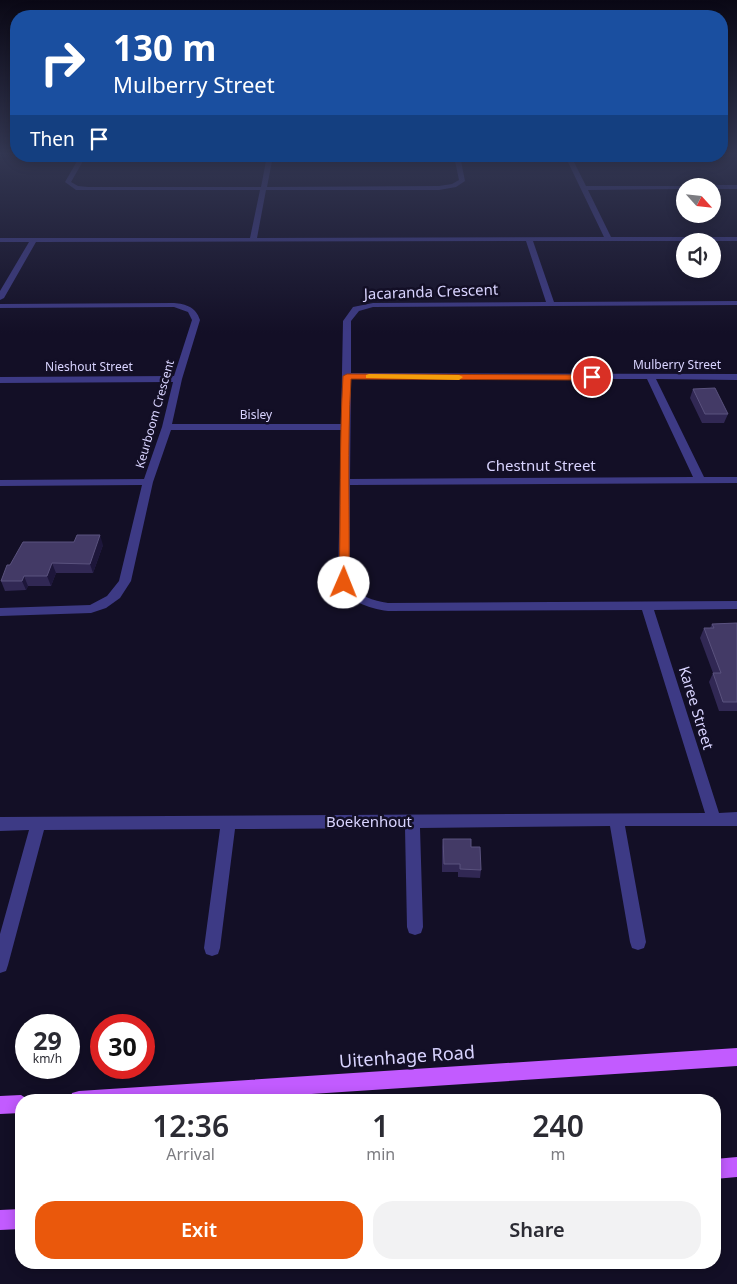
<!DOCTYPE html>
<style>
body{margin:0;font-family:"Noto Sans",sans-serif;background:#f2f2f3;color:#2b2b33;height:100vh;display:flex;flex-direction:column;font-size:19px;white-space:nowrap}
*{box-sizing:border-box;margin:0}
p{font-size:16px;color:#7c7c81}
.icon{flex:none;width:28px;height:28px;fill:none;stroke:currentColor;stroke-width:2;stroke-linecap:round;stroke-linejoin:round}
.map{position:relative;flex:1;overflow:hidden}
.details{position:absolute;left:15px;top:1094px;width:706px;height:175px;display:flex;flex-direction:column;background:#fff;border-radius:20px;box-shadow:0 2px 12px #0003}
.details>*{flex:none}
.hud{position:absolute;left:10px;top:10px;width:718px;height:152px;border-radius:20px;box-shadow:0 2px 12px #0003;background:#1a4fa0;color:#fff;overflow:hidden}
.needle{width:32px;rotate:117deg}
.controls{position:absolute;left:676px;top:178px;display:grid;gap:10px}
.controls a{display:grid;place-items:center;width:45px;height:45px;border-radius:50%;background:#fff;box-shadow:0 2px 12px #0003;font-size:25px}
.speed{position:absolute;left:15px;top:1014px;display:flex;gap:10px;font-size:25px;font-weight:700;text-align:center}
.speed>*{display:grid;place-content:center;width:65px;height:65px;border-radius:50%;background:#fff;box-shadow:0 2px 12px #0003;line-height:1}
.speed small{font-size:12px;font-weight:400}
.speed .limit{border:8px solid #d22;background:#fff;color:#111}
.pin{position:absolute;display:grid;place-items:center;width:42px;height:42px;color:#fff;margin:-21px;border:2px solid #fff;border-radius:50%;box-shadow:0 1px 5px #0007}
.me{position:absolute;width:55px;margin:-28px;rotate:1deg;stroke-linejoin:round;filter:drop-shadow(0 0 4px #0008)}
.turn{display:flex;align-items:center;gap:18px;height:105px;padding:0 20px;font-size:22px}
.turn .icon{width:65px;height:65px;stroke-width:2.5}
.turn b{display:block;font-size:35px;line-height:42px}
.then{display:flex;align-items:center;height:48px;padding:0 20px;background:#0003;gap:10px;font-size:19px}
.eta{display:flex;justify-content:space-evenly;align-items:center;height:85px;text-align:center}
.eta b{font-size:30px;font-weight:600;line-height:35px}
.primary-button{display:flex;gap:10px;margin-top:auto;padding:10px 20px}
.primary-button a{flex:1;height:58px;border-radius:20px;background:#ea580c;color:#fff;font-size:20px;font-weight:600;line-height:58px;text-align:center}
.primary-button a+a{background:#f2f2f3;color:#2b2b33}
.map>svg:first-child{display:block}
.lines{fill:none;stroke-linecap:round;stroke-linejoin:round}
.street{fill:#3d3a85;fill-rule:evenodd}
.primary{fill:#c25bff;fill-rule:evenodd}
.wall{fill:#312854}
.shaded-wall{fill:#1d163a}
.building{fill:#433a66;stroke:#5a527e}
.route{fill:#ea580c;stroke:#983908}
.slow{fill:#f59e0b}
.labels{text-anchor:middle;stroke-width:5;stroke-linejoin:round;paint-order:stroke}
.far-street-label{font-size:12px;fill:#d9d4ff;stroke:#130f26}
.street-label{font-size:15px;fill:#d9d4ff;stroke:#130f26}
.near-street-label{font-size:18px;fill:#d9d4ff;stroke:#130f26}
</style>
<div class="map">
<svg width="737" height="1284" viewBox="0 0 737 1284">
<rect width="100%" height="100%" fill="#130f26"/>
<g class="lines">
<path class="street" d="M80,156H86L71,182L78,186L88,187H261L267,156H273L267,187L439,186L452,184L459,180L454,156H460L465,181L456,187L439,190H266L257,238L604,237L565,156H571L586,186H688H685V189L588,190L611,237H737V241H533L554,302L737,301V305L373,307L359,311L351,321V373L737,374V380L656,379L704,477H737V483L350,485V583C359,596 373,601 388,603L737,601V609L654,610L719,813L737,812V826H625L646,942L644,948L638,950L632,948L630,942L610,826L420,828L423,927L421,933L415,935L409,933L407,927L405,828L235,829L220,948L218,954L212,956L206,954L204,948L220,829L44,830L8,965L6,971L0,973V934L29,830L0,831V817L705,813L642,610L388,611C367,608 350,602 338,583L341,430H171L153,482L131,581L120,598L106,608L91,613L0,616V608L90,605L107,596L119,581L142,485L0,486V480L144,479L162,427L173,382L0,383V377L174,376L192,320L188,312L174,307L0,308V304L174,303C186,304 196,307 200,320L182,379L172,424H341L343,321L353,307L373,303L546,302L526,241L36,242L4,298L0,300V291L29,242H0V238H250L260,190H76L65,182ZM351,379H647L693,477L350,479Z
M712,185H737V189H712V186H709Z"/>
<path class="primary" d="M737,1048V1066L220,1100H70L72,1093L79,1091Z
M21,1095L29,1100H21V1113L0,1114V1096Z
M737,1157V1177L715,1179V1159Z
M21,1209V1229L0,1230V1210Z"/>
</g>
<path class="wall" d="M693,389L728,414L724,423H702L690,398Z
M103,545L93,573H56L51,586H28L26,590L5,591L1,581Z
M737,623V711H719L709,682L713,673L700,638L704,628H710L712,624Z
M443,839L471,847L481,870L480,878L458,877V872H442V847Z"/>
<path class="shaded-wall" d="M100,535L103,545L93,573L90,564Z
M52,563L56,573L51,586L47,576Z
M24,576L28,586L26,590L22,581Z"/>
<path class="building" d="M715,388L728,414H705L693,389Z
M77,535H100L90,564L52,563L47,576H24L22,581H1L7,565H10L23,542H74Z
M737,623V702H723L713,673H721L704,628H714L712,624Z
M443,839H471V847H480L481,870L460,869V864H444Z"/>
<linearGradient id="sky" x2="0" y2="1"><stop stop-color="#0a0815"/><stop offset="0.46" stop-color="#333752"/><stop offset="1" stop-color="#333752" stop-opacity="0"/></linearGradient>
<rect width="737" height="333" fill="url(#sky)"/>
<path class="route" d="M347,374L592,375L596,377L592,380L351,379C347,447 350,515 349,583L344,587L339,583C341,514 339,445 343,376Z"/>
<path class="slow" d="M369,374L459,375L463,377L459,380L366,378V375Z"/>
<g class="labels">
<g class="far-street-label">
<text x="677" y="369">Mulberry Street</text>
<text x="89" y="371">Nieshout Street</text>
<text transform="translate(155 414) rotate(-74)" y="4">Keurboom Crescent</text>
<text x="256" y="419">Bisley</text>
</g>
<g class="street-label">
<text transform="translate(431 292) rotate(-2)" y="5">Jacaranda Crescent</text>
<text x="541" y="471">Chestnut Street</text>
<text transform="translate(696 708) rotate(73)" y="5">Karee Street</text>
<text x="369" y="827">Boekenhout</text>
</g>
<g class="near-street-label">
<text transform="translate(407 1057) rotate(-4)" y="6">Uitenhage Road</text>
</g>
</g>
</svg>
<div class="controls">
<a><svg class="needle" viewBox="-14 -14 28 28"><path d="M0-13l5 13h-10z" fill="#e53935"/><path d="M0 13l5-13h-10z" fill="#7c7c81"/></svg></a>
<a><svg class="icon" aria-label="sound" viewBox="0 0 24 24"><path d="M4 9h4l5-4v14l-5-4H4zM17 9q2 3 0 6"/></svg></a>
</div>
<div class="speed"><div>29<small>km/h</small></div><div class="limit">30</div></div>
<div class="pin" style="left:592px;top:377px;background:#d93025"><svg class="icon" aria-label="arrive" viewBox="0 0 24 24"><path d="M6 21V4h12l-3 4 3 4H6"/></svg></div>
<svg class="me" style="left:344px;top:583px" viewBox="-20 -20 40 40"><circle r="19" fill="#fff"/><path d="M0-13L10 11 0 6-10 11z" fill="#ea580c"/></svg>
<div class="hud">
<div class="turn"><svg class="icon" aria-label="right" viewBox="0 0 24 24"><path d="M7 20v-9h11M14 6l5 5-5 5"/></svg><div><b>130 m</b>Mulberry Street</div></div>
<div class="then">Then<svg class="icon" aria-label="arrive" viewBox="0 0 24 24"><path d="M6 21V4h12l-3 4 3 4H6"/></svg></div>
</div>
<section class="details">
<div class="eta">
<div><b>12:36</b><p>Arrival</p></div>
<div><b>1</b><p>min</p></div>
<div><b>240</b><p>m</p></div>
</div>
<div class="primary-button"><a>Exit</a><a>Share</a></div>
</section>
</div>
